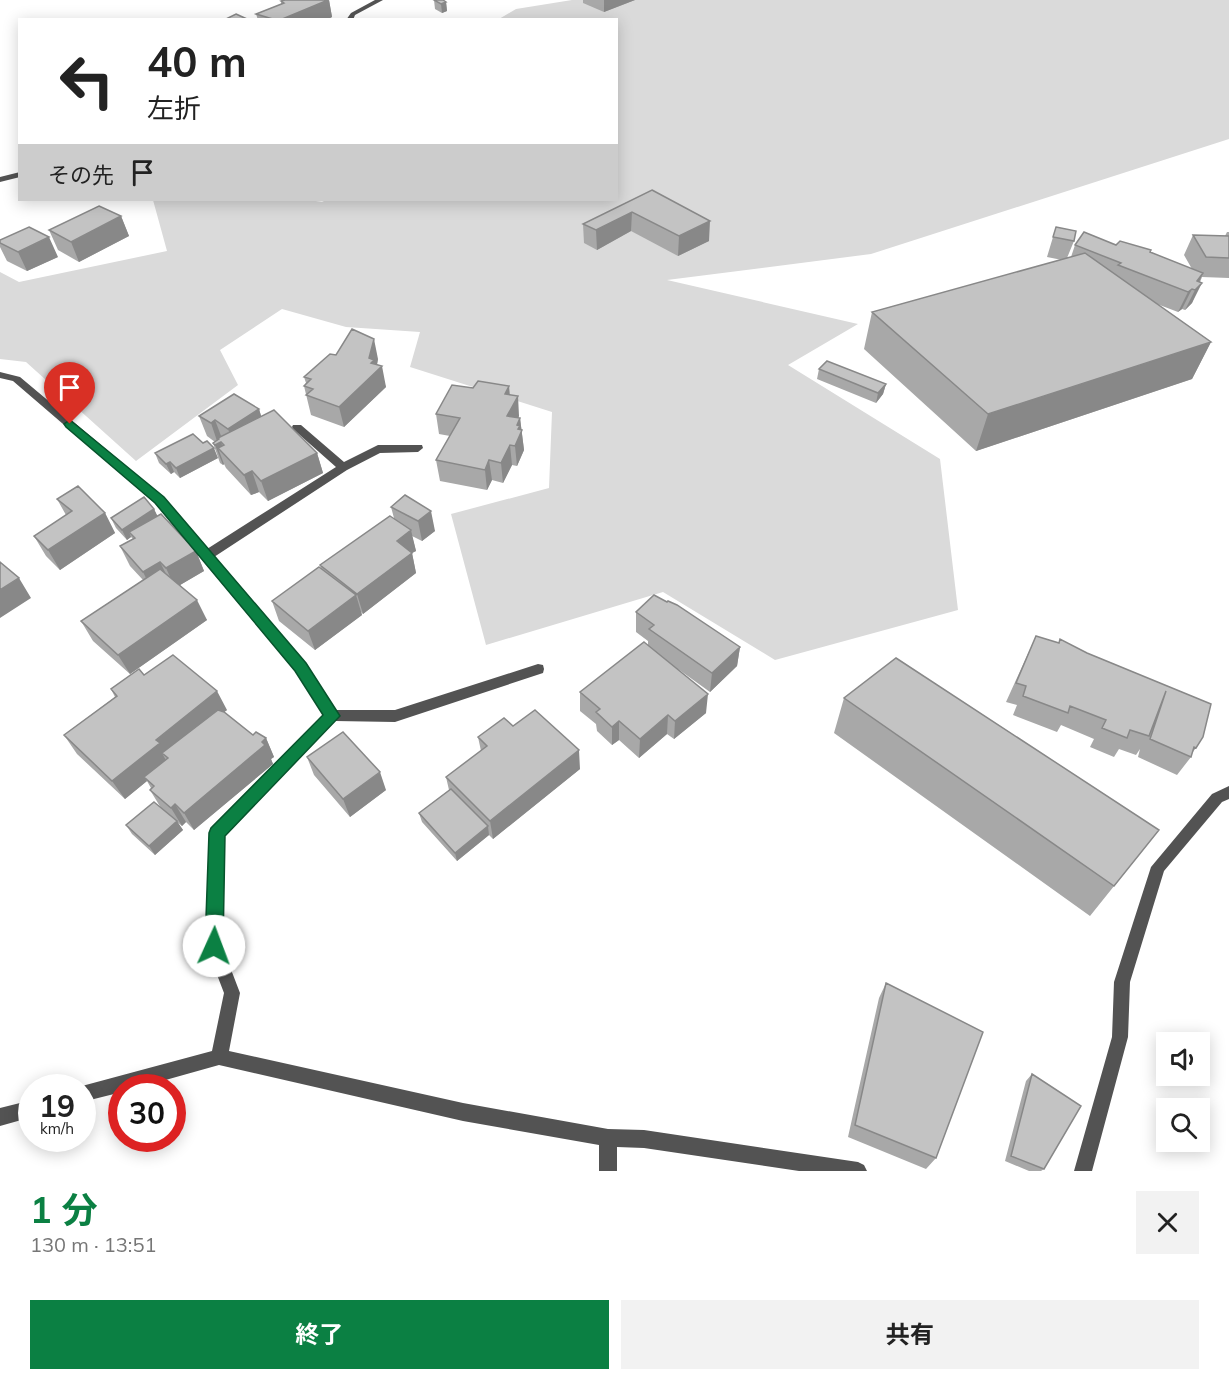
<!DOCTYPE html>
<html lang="ja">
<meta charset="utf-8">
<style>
body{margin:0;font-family:Mulish,"Noto Sans JP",sans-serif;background:#f2f2f2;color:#222;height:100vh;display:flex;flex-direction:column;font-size:22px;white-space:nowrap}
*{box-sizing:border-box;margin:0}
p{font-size:20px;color:#767676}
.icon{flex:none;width:33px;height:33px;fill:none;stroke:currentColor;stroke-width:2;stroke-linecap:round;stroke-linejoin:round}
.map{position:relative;height:1171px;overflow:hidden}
.drawer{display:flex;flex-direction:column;background:#fff;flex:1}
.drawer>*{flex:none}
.banner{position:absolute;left:18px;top:18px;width:600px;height:183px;border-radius:0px;box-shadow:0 3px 15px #0003;background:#fff;color:#222;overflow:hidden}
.controls{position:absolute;left:1156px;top:1032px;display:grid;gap:12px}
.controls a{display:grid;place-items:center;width:54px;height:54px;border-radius:0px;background:#fff;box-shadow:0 3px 15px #0003;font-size:30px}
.speed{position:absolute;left:18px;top:1074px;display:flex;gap:12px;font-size:30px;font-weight:700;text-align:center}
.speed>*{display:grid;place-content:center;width:78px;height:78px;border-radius:50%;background:#fff;box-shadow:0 3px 15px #0003;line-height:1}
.speed small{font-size:15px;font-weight:400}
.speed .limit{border:9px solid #d22;background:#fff;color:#111}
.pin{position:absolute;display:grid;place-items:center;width:51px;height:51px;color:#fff;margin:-62px -26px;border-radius:50% 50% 50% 0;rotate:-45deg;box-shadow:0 0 6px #0007}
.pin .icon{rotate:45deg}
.me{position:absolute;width:66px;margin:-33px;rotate:2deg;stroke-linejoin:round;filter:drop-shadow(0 0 4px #0008)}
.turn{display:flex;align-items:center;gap:21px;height:126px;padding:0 30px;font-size:27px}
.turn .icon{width:78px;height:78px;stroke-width:2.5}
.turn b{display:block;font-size:42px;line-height:51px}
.then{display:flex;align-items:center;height:57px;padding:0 30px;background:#0003;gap:12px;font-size:22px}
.round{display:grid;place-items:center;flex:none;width:63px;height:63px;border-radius:0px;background:#f2f2f2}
.summary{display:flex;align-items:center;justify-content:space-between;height:102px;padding:0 30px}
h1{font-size:36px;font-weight:700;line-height:45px;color:#0b8043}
.button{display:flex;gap:12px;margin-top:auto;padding:12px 30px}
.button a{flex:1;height:69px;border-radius:0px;background:#0b8043;color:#fff;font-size:24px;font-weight:700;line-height:69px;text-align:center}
.button a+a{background:#f2f2f2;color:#222}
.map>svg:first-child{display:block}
.green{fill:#dadada}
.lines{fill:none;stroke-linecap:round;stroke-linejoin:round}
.street{fill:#535353;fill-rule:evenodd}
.wall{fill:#a8a8a8}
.shaded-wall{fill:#888}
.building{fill:#c3c3c3;stroke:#888;stroke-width:1.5}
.route{fill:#0b8043;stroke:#07532c;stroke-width:1.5}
</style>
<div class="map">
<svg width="1229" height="1171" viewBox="0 0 1229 1171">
<rect width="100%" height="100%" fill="#fff"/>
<path class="green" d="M572,0H1229V139L871,254L667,280L858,324L788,365L940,459L958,610L775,660L663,592L486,645L451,514L549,488L552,412L410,367L420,332L346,327L282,309L220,350L238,385L136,461L26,362L0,359V272L19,282L167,251L153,200H309L322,202L326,200H616V20L499,19L516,9Z"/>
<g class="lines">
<path class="street" d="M375,0H383L355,15L353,20H346L351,13Z
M20,172V177L0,182V177Z
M0,372L20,377L163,497L207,549L336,467L293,429L292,427L293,425H301L344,462L378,445H422L423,448L418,452L380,453L347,470L214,557L305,663L336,710H395L538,664L543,665L544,669L543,673L395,722L335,721L224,835L222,946L240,993L229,1051L463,1103L608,1129L644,1130L858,1162L864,1165L867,1171H799L644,1148L617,1147V1171H599V1145L463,1121L219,1065L137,1088H122V1092L82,1102V1088H77L82,1086L212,1051L224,993L206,946L210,833L212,828L324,714L295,671L155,503L13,381L0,378Z
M1229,786V799L1222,802L1164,871L1130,982L1128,1037L1092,1171H1074L1112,1037L1114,982L1151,867L1212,794Z
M32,1100V1117L0,1126V1108Z"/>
</g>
<path class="wall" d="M282,0H329L332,17L326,20H258L256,14L281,4V1Z
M434,0L446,2L447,11L442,13L435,9Z
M583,0H635L604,12L583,3Z
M652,190L709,241L678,256L631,231L597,250L584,243L583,224Z
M121,216L129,236L79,262L58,250L49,230Z
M1056,227L1074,241L1067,258L1071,257L1075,245H1116L1150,252L1192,269L1184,255L1193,235L1225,236L1227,232H1229V278L1202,277L1192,303L1185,310L1182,309L1178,312L1157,304L1211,342L1192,379L976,451L864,349L872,312L1062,260L1047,257Z
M0,240L58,257L27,271L7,261L0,247Z
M378,359L377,365L386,387L344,427L311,415L304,386L306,383L304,377Z
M819,369L886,384L883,394L876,403L817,379Z
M510,395L519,416L518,418H520L524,450L517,466L512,465L503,483L492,480L487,490L440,481L436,460L450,436L439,434L436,414Z
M259,409L261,416L317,453L323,473L268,501L259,492L251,495L226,468L224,464L223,465L220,463L213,443L215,442L207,436L199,416Z
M155,453L218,458L180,478L174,472L171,474L159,463Z
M405,495L435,531L422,541L412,536L416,551L412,553L416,573L363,614L361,612L362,615L315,650L279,621L272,601L321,569L320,565L394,518L391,507Z
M57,499L105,513L115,533L60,570L46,556L34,536L66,515Z
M154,509L157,516L196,551L204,571L180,585L207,620L130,674L93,641L81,621L143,580L130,566L120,546L133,539L131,537L127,540L116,528L111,518Z
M636,612L740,647L737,666L710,692L678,669L706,713L674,739L667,734L639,758L619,740L612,745L597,731L596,724L580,711V692L648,645V641L636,632Z
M1036,636L1087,653L1211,704L1196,748L1192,753L1191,757L1177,775L1138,757L1140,749L1136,755L1119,749L1114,757L1090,747L1094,739L1061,725L1057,732L1013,715L1017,705L1006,702Z
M111,689L227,710L224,712L253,735L266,738L274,757L271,759L273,764L194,830L186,822L182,826L177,822L183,830L155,855L132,834L126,825L161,808L150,790L151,788L147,781L125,799L77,754L64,735L115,697Z
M844,698L1159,830L1090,916L834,733Z
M513,726L580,769L493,839L489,835L457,861L422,822L419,813L449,790L446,777L481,751L478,737Z
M307,757L386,790L350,817L314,775Z
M886,983L936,1158L926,1169L848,1137L879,998Z
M1032,1074L1044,1169L1041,1171H1029L1005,1161L1026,1081Z"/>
<path class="shaded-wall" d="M329,0L332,17L326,20H280Z
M604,0H635L604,12Z
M446,2L447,11L442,13L441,4Z
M632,212L631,231L597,250L596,230Z
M121,216L129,236L79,262L71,242Z
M710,221L709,241L678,256L679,236Z
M49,237L58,257L27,271L18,252Z
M1203,273L1196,289L1202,283L1192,303L1185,310L1195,290L1197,281Z
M1192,289L1182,309L1178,312L1188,292Z
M374,339L378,359L376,369L382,366L386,387L344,427L339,407L369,358Z
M1211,342L1192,379L976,451L988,414Z
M886,384L883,394L876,403L878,393Z
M509,386L511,407L505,394Z
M518,396L519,416L509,437L507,416Z
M259,409L265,429L235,449L228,429Z
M520,418L524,450L517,466L515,446L517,425Z
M215,420L223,441L218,438L220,443L221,442L226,456L218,448L224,464L223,465L215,445L218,444L211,423Z
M510,445L512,465L503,483L501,463Z
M214,448L218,458L180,478L176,468Z
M317,453L323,473L268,501L261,481Z
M489,460L492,480L487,490L485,470Z
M170,462L174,472L171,474L166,464Z
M252,471L259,492L251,495L244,475Z
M154,509L159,519L129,532L131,537L127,540L122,530Z
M431,511L435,531L422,541L418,521Z
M105,513L115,533L60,570L48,550Z
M411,530L416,551L412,553L416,573L363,614L357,594L397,541Z
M196,551L204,571L175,588L166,568Z
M160,562L170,582L153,592L143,572Z
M19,578L31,598L0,618V590Z
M356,595L362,615L315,650L308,631Z
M197,600L207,620L130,674L118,655Z
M740,647L737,666L710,692L712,673Z
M217,691L227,710L168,757V758L162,753L168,764L144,777L147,781L125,799L112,781L156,740Z
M708,694L706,713L674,739L675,721Z
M668,715L667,734L639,758L640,739Z
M619,721V740L612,745V727Z
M266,738L274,757L271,759L273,764L194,830L184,813Z
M579,750L580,769L493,839L490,821Z
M380,772L386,790L350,817L343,799Z
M175,804L186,822L182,826L171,808Z
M177,821L183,830L155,855L149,846Z
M488,826L489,835L457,861L455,853Z"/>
<path class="building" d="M285,0H328L280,20H276L256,14L284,3L281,1Z
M434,0H443L446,2L441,4Z
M236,14L247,19L224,20Z
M652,190L710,221L679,236L632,212L596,230L583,224Z
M99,206L121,216L71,242L49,230Z
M29,227L49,237L18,252L0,243V240Z
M1056,227L1076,231L1074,241L1053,237Z
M1084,232L1116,245L1120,241L1151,250L1150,252L1203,273L1197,281L1202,283L1195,290L1192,289L1188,292L1118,265L1121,263L1075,245Z
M1193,235L1229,236V258L1206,257Z
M1085,253L1211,342L988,414L872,312Z
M352,329L374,339L369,358L374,360L371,363L382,366L339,407L306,395L313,389L304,386L311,379L304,377L330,354L336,355Z
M827,361L886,384L878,393L819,369Z
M478,381L509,386L505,394L518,396L507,416L520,418L517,425L520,426L518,429L522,430L515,446L510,445L501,463L489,460L485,470L436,460L460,418L436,414L452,385L473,388Z
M234,394L259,409L228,429L215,420L211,423L199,416Z
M274,410L317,453L261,481L252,471L244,475L218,448L224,445L221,442L215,445L213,443L219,439L218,438Z
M193,434L203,443L207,441L214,448L176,468L170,462L166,464L155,453Z
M78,486L105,513L48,550L34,536L72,511L57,499Z
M405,495L431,511L418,521L391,507Z
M144,497L154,509L122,530L111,518Z
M161,514L196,551L166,568L160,562L143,572L120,546L135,538L129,532Z
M390,516L411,530L397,541L412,553L357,594L320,565Z
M0,562L19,578L0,590Z
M319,567L356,595L308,631L272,601Z
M160,569L197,600L118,655L81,621Z
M654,595L667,602L668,601L677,605L740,647L712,673L649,629L654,625L636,612Z
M1036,636L1059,643L1060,639L1087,653L1211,704L1203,737L1196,748L1194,747L1191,757L1150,739L1166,691L1149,736L1130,730L1127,738L1102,728L1106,720L1070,706L1068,713L1023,696L1026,686L1016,683Z
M644,642L708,694L675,721L668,715L640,739L619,721L612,727L596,712L600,709L580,692Z
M173,655L217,691L156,740L160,743L112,781L64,735L117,696L111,689L139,669L144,675Z
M896,658L1159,830L1114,886L844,698Z
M218,710L224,712L253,735L256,732L266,738L262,742L265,745L184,813L175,804L171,808L150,790L154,786L144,777L168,758L162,753Z
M535,710L579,750L490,821L446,777L487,746L478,737L504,718L513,726Z
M343,732L380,772L343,799L307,757Z
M451,789L488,826L455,853L419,813Z
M154,802L177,821L149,846L126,825Z
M886,983L983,1032L936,1158L855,1125Z
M1032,1074L1081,1106L1044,1169L1011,1156Z"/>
<path class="route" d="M70,420L164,497L306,663L340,716L225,836L223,946L220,952L214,955L208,952L205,946L209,833L211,828L323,715L295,671L155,503L66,427L64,424Z"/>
</svg>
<div class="controls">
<a><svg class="icon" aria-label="sound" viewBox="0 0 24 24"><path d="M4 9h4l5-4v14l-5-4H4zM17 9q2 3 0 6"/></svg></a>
<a><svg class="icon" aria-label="search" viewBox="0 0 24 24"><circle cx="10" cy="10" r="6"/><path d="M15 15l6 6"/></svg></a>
</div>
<div class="speed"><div>19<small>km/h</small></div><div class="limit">30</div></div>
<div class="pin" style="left:70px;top:424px;background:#d93025"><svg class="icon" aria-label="arrive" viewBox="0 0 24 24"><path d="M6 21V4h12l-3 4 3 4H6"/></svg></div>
<svg class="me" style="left:214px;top:946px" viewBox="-20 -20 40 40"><circle r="19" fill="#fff"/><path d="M0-13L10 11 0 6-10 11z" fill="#0b8043"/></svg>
<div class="banner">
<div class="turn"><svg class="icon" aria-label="left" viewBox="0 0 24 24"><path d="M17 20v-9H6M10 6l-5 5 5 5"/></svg><div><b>40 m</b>左折</div></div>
<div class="then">その先<svg class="icon" aria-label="arrive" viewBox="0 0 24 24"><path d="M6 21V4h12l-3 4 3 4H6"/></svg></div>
</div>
</div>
<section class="drawer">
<div class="summary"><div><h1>1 分</h1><p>130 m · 13:51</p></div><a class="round"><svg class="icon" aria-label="close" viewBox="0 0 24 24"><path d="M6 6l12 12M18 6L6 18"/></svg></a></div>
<div class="button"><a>終了</a><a>共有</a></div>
</section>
